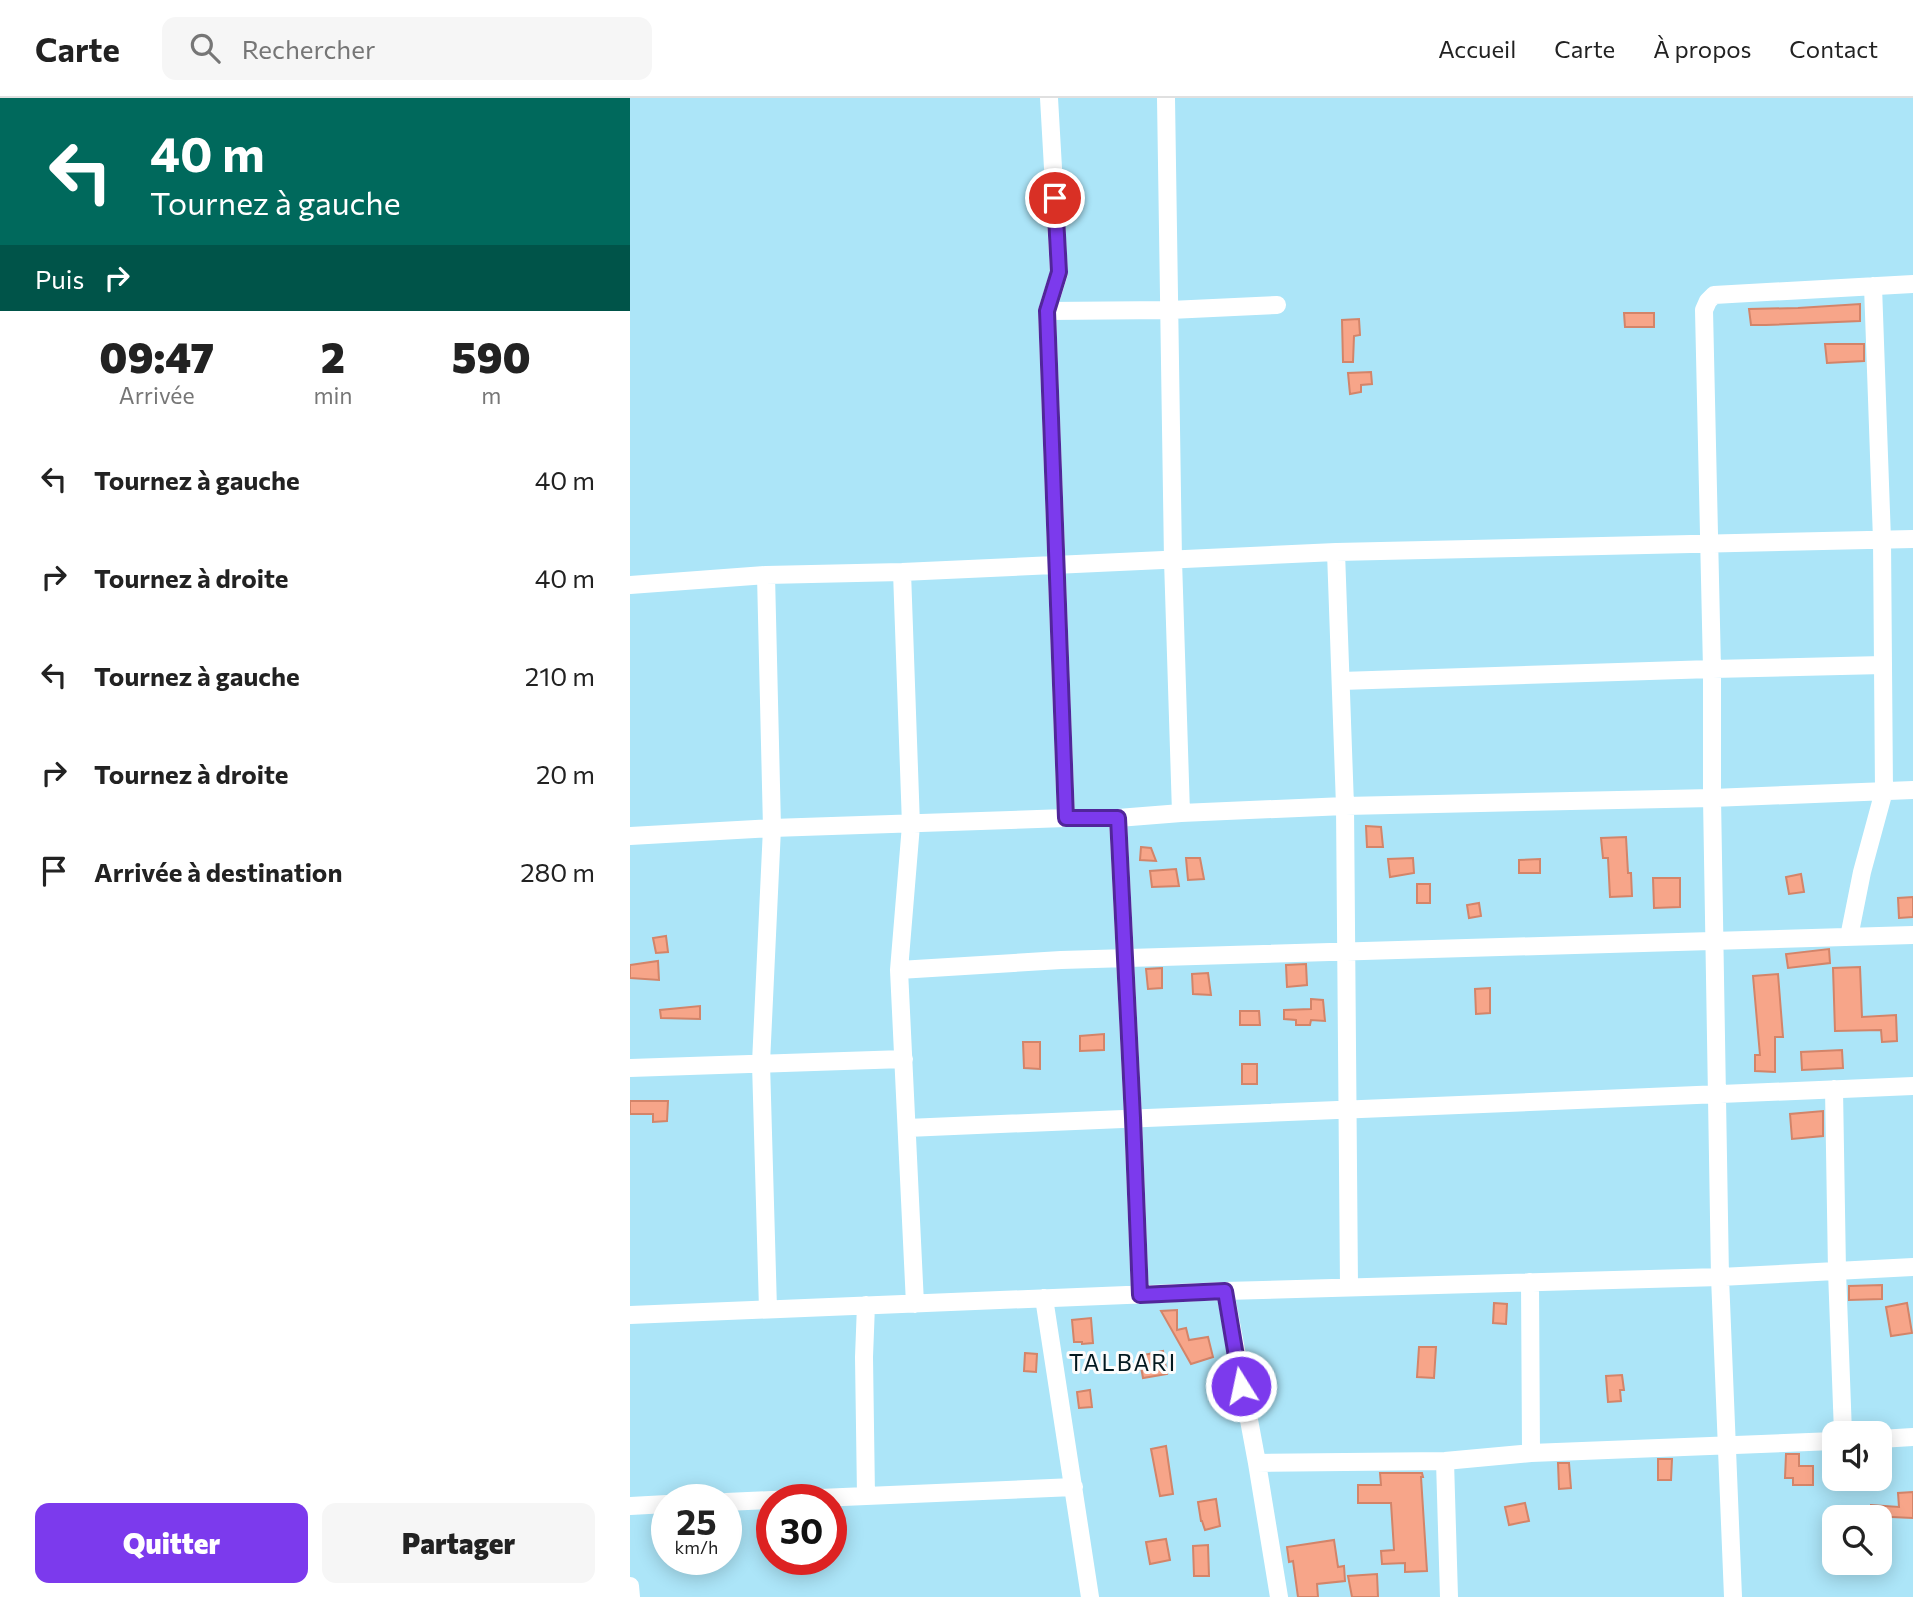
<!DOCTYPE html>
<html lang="fr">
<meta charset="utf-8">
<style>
body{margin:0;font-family:Commissioner,sans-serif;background:#f6f6f6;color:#222;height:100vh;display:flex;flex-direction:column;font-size:26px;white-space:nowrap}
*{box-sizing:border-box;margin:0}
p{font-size:23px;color:#767676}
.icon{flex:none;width:38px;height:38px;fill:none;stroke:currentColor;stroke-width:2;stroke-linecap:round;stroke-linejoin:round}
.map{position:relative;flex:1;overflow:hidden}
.sheet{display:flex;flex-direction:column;background:#fff;width:630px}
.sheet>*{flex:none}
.hud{background:#00695c;color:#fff;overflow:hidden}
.controls{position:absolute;left:1192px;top:1323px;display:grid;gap:14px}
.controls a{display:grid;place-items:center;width:70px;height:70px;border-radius:14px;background:#fff;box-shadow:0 4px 18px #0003;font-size:35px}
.speed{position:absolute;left:21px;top:1386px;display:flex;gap:14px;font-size:35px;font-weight:700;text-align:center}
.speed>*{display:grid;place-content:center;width:91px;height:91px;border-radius:50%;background:#fff;box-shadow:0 4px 18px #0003;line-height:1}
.speed small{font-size:18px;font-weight:400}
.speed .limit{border:10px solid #d22;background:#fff;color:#111}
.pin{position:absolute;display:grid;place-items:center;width:60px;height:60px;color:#fff;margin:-30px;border:4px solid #fff;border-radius:50%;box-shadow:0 2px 7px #0007}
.me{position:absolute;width:77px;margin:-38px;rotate:350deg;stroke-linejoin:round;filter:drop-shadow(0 0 5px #0008)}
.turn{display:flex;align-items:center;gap:24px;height:147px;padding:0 35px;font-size:32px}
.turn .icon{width:91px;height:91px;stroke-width:2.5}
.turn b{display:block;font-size:49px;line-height:60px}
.then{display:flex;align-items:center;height:66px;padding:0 35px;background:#0003;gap:14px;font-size:26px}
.eta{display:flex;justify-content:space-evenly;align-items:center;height:119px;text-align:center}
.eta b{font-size:42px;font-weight:800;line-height:49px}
.cta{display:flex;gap:14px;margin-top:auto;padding:14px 35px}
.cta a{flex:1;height:80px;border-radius:14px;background:#7c3aed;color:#fff;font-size:28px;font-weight:800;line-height:80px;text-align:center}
.cta a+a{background:#f6f6f6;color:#222}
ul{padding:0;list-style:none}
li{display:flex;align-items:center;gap:21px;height:98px;padding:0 35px}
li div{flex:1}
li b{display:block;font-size:26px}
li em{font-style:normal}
header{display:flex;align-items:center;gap:42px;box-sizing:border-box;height:98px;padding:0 35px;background:#fff;border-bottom:2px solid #e0e0e0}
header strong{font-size:33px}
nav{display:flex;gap:38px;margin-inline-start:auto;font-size:24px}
.search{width:490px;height:63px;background:#f6f6f6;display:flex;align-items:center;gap:18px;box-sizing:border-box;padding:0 24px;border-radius:14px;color:#767676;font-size:26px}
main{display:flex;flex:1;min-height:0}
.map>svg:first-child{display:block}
.building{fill:#f7a589;stroke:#d38469;stroke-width:2}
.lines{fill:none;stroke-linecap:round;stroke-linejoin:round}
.minor{stroke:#fff;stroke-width:18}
.route-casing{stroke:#51269a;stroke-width:18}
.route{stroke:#7c3aed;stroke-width:12}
.labels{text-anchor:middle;stroke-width:6;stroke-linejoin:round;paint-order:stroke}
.neighbourhood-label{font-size:23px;letter-spacing:2px;fill:#031920;stroke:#fcfcfc}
</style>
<header>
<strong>Carte</strong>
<div class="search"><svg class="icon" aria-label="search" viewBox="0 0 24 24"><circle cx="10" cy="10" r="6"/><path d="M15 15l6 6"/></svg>Rechercher</div>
<nav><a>Accueil</a><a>Carte</a><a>À propos</a><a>Contact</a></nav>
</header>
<main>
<section class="sheet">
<div class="hud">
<div class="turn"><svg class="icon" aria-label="left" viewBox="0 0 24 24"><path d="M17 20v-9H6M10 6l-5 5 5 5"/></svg><div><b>40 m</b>Tournez à gauche</div></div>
<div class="then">Puis<svg class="icon" aria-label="right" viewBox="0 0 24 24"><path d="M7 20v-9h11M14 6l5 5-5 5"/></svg></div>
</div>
<div class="eta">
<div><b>09:47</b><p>Arrivée</p></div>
<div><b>2</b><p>min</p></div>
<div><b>590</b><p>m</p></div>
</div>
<ul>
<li><svg class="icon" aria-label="left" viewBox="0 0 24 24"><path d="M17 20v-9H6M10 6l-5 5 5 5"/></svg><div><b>Tournez à gauche</b></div><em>40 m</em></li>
<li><svg class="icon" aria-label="right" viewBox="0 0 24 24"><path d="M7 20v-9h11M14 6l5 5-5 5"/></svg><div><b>Tournez à droite</b></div><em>40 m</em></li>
<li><svg class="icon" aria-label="left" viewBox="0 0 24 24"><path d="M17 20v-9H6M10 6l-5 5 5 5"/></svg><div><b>Tournez à gauche</b></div><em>210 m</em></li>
<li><svg class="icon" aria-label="right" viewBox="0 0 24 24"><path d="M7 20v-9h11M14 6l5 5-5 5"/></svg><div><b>Tournez à droite</b></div><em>20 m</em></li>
<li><svg class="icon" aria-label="arrive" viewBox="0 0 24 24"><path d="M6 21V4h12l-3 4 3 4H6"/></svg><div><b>Arrivée à destination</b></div><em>280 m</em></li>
</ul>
<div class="cta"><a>Quitter</a><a>Partager</a></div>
</section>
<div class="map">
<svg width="1283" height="1499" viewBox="0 0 1283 1499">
<rect width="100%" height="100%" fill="#ace5f8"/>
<path class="building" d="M1230,206V223L1136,227H1121L1119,211L1168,210Z
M994,215H1024V229H995Z
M729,221L730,237L724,238L723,264H713L712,222Z
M1195,246H1234V263L1197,265Z
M741,274L742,286L731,287V294L720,296L718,275Z
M736,728L751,729L753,749H737Z
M996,739L998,775H1001L1002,798L980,799L978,760H973L971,740Z
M511,749L521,750L526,763L510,762Z
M556,760H570L574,781L558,782Z
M783,760L784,775L760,779L758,761Z
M910,761V775H889V762Z
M546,771L549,788L522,789L520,773Z
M1171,776L1174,794L1159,796L1156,779Z
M1023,780H1050V809L1024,810Z
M787,786H800V805H787Z
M1283,799V819L1269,820L1268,800Z
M849,805L851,818L839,820L837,807Z
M36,838L38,854L26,855L23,840Z
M1199,851L1200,865L1158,870L1156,856Z
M28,863L29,882L0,880V867Z
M676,866L677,887L657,889L656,867Z
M1230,869L1232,919L1266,917L1267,943L1252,944L1251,932L1205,933L1203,870Z
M532,870V890L518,891L516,871Z
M578,875L581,897L563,896L562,876Z
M1148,876L1153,939H1145V974L1125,973V957H1130L1123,878Z
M860,890V915L846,916L845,891Z
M681,901L693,902L695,923L681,922L680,927H666V922L654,921V912L681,911Z
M70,908V921L31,920L30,912Z
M610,913H629L630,927H610Z
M474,936V952L450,953V938Z
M393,944H410V971L394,970Z
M1212,952L1213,970L1172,972L1171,954Z
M612,966H627V986H612Z
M0,1003H38L37,1023L23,1024V1016H0Z
M1193,1013V1038L1162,1041L1160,1016Z
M1252,1187V1201L1219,1202V1188Z
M864,1205L877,1206L876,1226L863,1225Z
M1277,1205L1282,1235L1261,1238L1256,1209Z
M547,1212V1232L556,1230L559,1242L578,1239L583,1259L561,1266L531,1213Z
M461,1220L463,1245L452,1246V1244H444L442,1222Z
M789,1249H806L804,1280L787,1279Z
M533,1253L537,1276L513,1280L509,1258Z
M395,1255L407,1256L406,1274L394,1273Z
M992,1277L994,1292H990L991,1303L978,1304L976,1278Z
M460,1292L462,1309L449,1310L447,1294Z
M536,1348L543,1396L530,1398L521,1351Z
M1156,1356H1169V1368H1183V1387H1163V1380H1155Z
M1028,1361H1042L1041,1382H1028Z
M928,1365H939L941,1390L929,1391Z
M750,1375H792L793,1379H791L797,1473L775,1474V1465L752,1466L751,1453L764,1452L761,1405H728V1387H751Z
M1283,1394V1420L1240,1418L1241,1407L1269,1409L1268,1395Z
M586,1401L590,1428L575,1432L572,1423H571L568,1404Z
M895,1405L899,1423L879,1427L875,1409Z
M536,1441L540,1462L520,1466L516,1444Z
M704,1442L708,1469L714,1468L715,1483L687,1486L688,1499H668L663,1463L659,1464L657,1449Z
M578,1447L579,1478H564L563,1448Z
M747,1476L748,1499H722L718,1478Z"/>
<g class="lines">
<path class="minor" d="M419,0L429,175L417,213L436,720
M536,0L543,462L551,715
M417,213L540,212L647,207
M706,454L715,708L719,1189
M272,474L281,727L269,872L285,1206
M136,477L142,730L131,965L138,1211
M0,487L136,477L272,474L706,454L1283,441
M711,583L1082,571L1253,567
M488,720L503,1020L510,1197
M0,738L142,730L436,720H488L551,715L715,708L1082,700L1283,692
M1219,839L1232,774L1254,693L1252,442L1243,188
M269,872L431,862L1283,837
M0,970L274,961
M1204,991L1207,1173L1213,1335
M277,1030L1283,988
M900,1184L901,1355
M595,1193L627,1365L649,1499
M414,1200L460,1499
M0,1217L595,1193L1090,1179L1283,1169
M1250,1341L1283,1339
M815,1363L819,1499
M627,1365L815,1363L901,1355L1204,1343
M236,1398L234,1259L236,1207
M143,1402L444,1389
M96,1404L142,1402
M0,1408L37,1406
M0,1488L1,1499
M1103,1499L1090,1179L1082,700V571L1074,212L1078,203L1084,197L1283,186"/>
</g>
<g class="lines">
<g class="route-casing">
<path id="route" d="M425,100L429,174L417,213L436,720H488L503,1020L510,1197L595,1193L611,1288"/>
</g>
<use href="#route" class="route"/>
</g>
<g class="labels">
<g class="neighbourhood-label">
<text x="493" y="1273">TALBARI</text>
</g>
</g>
</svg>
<div class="controls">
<a><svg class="icon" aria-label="sound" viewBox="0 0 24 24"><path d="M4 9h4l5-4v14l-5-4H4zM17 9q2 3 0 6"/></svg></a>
<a><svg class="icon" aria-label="search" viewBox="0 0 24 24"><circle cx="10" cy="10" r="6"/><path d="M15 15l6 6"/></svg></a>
</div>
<div class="speed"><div>25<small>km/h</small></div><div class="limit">30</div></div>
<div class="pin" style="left:425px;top:100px;background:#d93025"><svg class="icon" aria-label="arrive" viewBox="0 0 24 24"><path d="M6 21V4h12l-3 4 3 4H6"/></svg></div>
<svg class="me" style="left:611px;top:1288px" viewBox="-20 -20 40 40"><circle r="17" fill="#7c3aed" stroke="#fff" stroke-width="3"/><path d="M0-11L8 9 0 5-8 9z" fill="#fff"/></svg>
</div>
</main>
